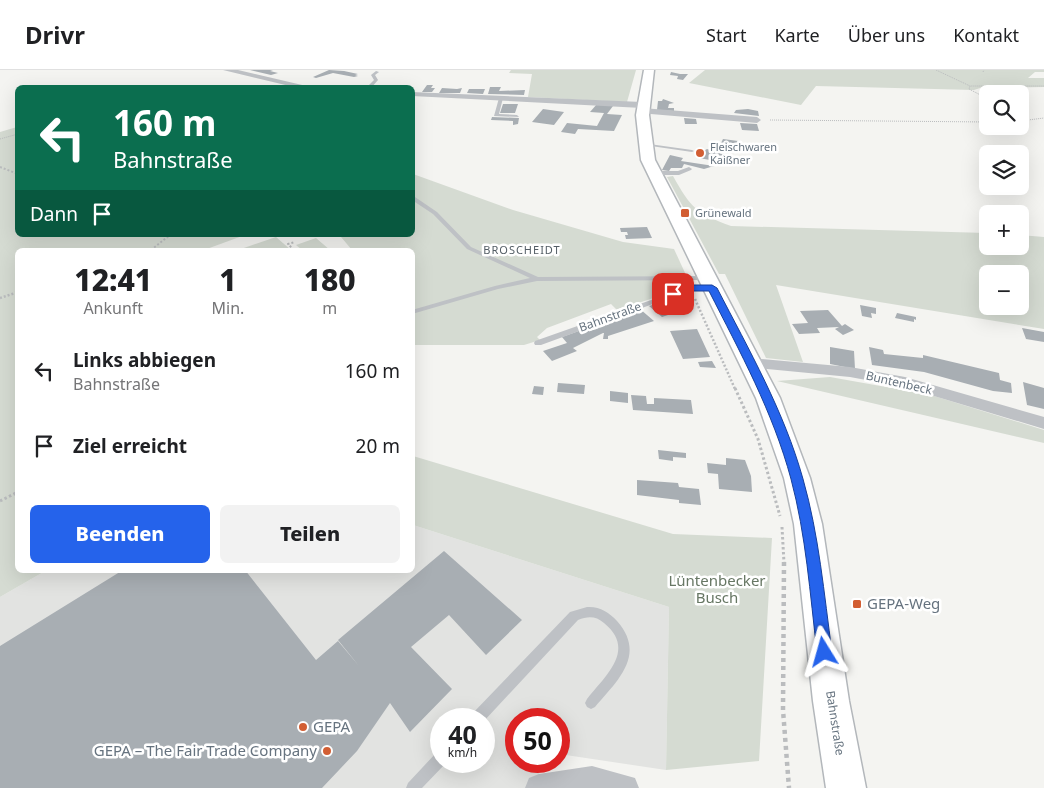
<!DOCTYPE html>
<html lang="de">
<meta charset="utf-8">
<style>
body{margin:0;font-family:"Noto Sans",sans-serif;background:#f2f2f2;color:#202124;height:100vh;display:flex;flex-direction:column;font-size:19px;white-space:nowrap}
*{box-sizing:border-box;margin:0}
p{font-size:16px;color:#757577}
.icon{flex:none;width:28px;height:28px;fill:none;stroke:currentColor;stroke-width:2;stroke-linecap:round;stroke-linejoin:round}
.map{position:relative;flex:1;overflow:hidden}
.details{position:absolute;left:15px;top:178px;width:400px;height:325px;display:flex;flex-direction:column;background:#fff;border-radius:8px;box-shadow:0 5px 20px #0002}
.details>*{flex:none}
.banner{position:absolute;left:15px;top:15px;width:400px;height:152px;border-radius:8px;box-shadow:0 5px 20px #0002;background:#0b6e4f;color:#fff;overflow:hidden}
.fabs{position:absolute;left:979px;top:15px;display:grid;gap:10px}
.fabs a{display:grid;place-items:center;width:50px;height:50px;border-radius:8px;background:#fff;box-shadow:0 5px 20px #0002;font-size:25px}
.speed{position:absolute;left:430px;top:638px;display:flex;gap:10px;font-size:25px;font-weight:700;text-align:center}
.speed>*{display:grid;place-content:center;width:65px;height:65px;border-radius:50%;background:#fff;box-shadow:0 5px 20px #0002;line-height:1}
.speed small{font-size:12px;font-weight:400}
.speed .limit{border:8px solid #d22;background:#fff;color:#111}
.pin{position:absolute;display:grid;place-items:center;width:42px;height:42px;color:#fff;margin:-21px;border-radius:10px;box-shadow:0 2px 8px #0006}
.me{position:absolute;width:55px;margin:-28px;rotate:352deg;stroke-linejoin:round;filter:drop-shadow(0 0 4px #0008)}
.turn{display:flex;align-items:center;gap:18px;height:105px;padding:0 15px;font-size:22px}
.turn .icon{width:65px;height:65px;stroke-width:2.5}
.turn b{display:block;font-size:35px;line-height:42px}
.then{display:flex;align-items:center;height:48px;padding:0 15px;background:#0003;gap:10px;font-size:19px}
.eta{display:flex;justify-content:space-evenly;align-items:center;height:85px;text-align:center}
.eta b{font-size:30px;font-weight:800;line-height:35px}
.primary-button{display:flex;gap:10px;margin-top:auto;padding:10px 15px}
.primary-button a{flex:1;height:58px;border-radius:8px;background:#2563eb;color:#fff;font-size:20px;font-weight:800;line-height:58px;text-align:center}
.primary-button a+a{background:#f2f2f2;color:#202124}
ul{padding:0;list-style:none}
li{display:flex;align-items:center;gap:15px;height:75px;padding:0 15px}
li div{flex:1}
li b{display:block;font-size:19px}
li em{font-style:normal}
header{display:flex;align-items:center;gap:30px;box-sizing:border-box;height:70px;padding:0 25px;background:#fff;border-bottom:1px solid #e0e0e0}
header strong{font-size:24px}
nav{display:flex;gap:28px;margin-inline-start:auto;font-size:18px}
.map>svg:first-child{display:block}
.built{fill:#e2e3e1;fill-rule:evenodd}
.green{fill:#d5dbd2;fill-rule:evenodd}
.building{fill:#a8aeb3}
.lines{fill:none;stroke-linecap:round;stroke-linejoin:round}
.secondary-casing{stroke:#b3b7bb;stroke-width:3}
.path-far4{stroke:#babcbe;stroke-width:1;stroke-dasharray:1 1;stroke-linecap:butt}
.path-far3{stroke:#babcbe;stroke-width:2;stroke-dasharray:2 2;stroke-linecap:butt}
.path-far2{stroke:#babcbe;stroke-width:2.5;stroke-dasharray:2 2;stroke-linecap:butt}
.path-far1{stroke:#babcbe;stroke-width:3;stroke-dasharray:2.5 2.5;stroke-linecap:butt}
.path{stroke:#babcbe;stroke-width:4.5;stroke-dasharray:4 4;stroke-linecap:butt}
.service{fill:#bec1c5;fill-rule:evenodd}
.minor{fill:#bec1c5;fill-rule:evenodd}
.secondary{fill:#fff;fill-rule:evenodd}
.route{fill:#2563eb;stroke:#184099}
.poi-dot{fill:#d25e33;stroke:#fff;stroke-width:2}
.labels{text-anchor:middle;stroke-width:5;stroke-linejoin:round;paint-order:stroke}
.far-poi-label{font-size:11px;fill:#66737f;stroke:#fff;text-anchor:start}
.far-neighbourhood-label{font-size:11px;letter-spacing:1px;fill:#535d65;stroke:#fff}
.street-label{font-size:12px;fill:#66737f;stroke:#fff}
.near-park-label{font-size:15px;fill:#677764;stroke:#fff}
.near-poi-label{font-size:15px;fill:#66737f;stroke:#fff;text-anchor:start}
</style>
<header>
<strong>Drivr</strong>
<nav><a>Start</a><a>Karte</a><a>Über uns</a><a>Kontakt</a></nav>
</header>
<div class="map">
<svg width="1044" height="718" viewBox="0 0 1044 718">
<rect width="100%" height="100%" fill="#f4f4f1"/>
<path class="built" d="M413,455L669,537L666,700L559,684V649H516V691H542L536,718H0V527L47,500H412ZM441,649H484V691H441Z"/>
<path class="green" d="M511,0H636L627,32L528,27L532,4L509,3Z
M705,0H1044V2H1035L1028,8H1044V17L980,18L974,20L816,16L801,35L689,13Z
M17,57L18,165H245L204,180H18V500H47L0,527V62Z
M413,104L513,140L623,172L674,179L686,205L680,206L684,218L617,240L611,234L547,258L537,267L540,270L524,275H413L412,180H352L341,167L347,165H412Z
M673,106C691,138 696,143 731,156L987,163L988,176H1020V165L1044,167V259L776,215L803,292L766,288L725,204H719L667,107ZM988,204H1020V236H988Z
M276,167L291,180H238Z
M316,168L330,180H302L296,175Z
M830,307L931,325L1044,360V373L777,311Z
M413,386L673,464L772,468L759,691L666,700L669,537L413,455Z"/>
<path class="building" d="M250,0H273L270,1L278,3L271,5Z
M329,0L344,1L358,4L355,5L358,6L354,7L333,3L316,8L313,7Z
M671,2L680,4H688L683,10L677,9L678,6L670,5Z
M427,15H433L431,18H435L432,22H422Z
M490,17H501L499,21L525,20L524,25L488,24Z
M442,18L457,19L462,18L460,23H439Z
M469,19H485L483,24L467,23Z
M663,29L674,33L669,34L668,38H674V41L657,40L658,31H662Z
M503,34H518L515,43H500Z
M597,34L613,36L607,44L622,45L614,61L578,59L575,64L561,62L567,53L597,56L604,43L590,42Z
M543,39L564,42L554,55L532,52Z
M748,39L758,41L759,46L734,43L736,40Z
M492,47L519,48L518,54L513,55V51L491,50Z
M684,48L696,49L697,54H685Z
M740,53L757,54L759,61L742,60Z
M723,69L738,71L735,77L720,75Z
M707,79L725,85L721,87L727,88L721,92L699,88L702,86L697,85Z
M670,85L683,88L681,91L714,96L704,99L684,94L682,98H671L669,101L662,100Z
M647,157L652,168L626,169L625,165H628L627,162H621L620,158Z
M658,233L671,244L662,247L649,236Z
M860,235L876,238V244L871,243L872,248L862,246Z
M640,239L654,251L608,266V269H603L604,263H603L573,278L577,281L552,291L543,281L567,273L562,267Z
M828,240L842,256L845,254L854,260L843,265L835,259L839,257L817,258L820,263L799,264L792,254L808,253L800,241Z
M897,243L916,247V250L914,249V252L895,248Z
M1022,258L1044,262V272L1026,269Z
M697,259L710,287L683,289L670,261Z
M830,277L854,281L855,299L830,294Z
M869,277L883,280L884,284L923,288V285L999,303L1000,310L1011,313L1012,323L993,321L924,302L872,295Z
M712,291L716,298L700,297L698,292Z
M1023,312L1044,318V339L1027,335Z
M558,313L585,315L584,324L557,322Z
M534,316L544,317L543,325L532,324Z
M610,321L628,323V333L610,331Z
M631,325L646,326L647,334H654V328L691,330L693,344L633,340Z
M658,380L686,383V388L673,387V391L659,389Z
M726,388L745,390L751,406L752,422L719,419L718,404L708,403L707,393L726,395Z
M637,410L678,413L679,417L699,419L701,435L679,433V430L637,425Z
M444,481L522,550L486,585L449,545L411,577L452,619L410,662L390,633L357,681L322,718H0V576L123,500H245L316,590L338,571L359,596L338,570Z"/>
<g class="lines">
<g class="secondary-casing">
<path id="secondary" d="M644,0H654L649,45L655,90L780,328L810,408L822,454L849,631L866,718H826L813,631L794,454L784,408L756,328L641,90L636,45Z"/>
</g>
<path class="path-far4" d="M936,0L970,16
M983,2L984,0
M988,29L969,19L970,16H1044
M770,50L988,52
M1020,51L1044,48
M0,69L18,64"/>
<path class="path-far3" d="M0,97L18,104
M151,180L170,165
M294,180L288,174L295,172"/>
<path class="path-far2" d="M0,228L18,222
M695,229L735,319"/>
<path class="path-far1" d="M735,318L758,369L780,446
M0,431L18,422
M782,457L784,493"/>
<path class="path" d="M784,492L783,640L789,718"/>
<path class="service" d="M376,1L379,2L375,5L378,10L371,18H366L374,10L371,5Z
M501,27L503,28L499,44L517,45L519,47L494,46L499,28Z
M642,73L692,80L694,81L692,82L644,75H642Z
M689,97L692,99L691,100L679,105H653L650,103L653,101H678Z
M412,125L437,142L471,177L538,207L708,206L711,208L708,210L537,211L498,219L412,244V240L495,216L530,208L467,179L433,144L412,130Z
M712,216L714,217V219L691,220L541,275H535L534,273L535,271L688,217Z
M587,537C599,536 609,542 617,551C647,585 617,611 595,637L591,639L587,637L585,633L587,629C605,606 637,580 604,553C596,546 588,546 578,550L484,651V649H471L472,644L570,542Z
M441,681V691H446V693L422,718H406L408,713L436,683Z"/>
<path class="minor" d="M223,0H238L315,18H298Z
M412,22L642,32L646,35L642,38L412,26Z
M642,38L757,47L761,50L757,53L639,43L638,41Z
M751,288L850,297L905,307L1044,347V359L904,317L850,307L745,297L743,293L745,289Z
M592,696L635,708L639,718H525L529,708L539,704Z"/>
<use href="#secondary" class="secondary"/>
</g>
<path class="route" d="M712,215L717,218C749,280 784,341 803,409C819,465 824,524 832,582L830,587L824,589L819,587L817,582C810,524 806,465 791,409C773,342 740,282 709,221H691L673,227L668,224L690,215Z"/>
<g class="poi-dot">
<circle cx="700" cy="83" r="5"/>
<rect x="680" y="138" width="10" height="10" rx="2.5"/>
<rect x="852" y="529" width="10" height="10" rx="2.5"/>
<circle cx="303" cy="657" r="5"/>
<circle cx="327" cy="681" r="5"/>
</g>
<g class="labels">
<g class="far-poi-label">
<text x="710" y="81">Fleischwaren<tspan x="710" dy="13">Kaißner</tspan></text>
<text x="695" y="147">Grünewald</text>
</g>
<g class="far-neighbourhood-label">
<text x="522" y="184">BROSCHEIDT</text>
</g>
<g class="street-label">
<text transform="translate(610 247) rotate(-20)" y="4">Bahnstraße</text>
<text transform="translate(899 313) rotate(13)" y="4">Buntenbeck</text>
<text transform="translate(835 653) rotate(81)" y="4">Bahnstraße</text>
</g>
<g class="near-park-label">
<text x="717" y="516">Lüntenbecker<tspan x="717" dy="17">Busch</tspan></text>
</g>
<g class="near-poi-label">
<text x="867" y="539">GEPA-Weg</text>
<text x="313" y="662">GEPA</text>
<text x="317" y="686" text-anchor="end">GEPA – The Fair Trade Company</text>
</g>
</g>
</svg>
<div class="fabs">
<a><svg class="icon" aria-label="search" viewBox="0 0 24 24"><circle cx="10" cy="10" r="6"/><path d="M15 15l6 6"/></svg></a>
<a><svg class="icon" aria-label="layers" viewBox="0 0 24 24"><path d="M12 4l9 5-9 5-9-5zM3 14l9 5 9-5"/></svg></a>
<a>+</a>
<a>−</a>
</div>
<div class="speed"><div>40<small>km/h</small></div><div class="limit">50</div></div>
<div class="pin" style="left:673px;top:224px;background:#d93025"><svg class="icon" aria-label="arrive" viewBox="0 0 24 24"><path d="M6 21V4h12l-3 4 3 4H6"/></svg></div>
<svg class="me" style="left:824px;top:582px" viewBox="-20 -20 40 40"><path d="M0-17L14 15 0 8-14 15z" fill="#2563eb" stroke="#fff" stroke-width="4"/></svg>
<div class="banner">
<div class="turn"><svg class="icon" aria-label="left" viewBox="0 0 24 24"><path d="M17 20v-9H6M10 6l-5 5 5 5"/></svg><div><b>160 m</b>Bahnstraße</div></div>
<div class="then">Dann<svg class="icon" aria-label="arrive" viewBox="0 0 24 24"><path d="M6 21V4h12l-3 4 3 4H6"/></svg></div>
</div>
<section class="details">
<div class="eta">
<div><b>12:41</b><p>Ankunft</p></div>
<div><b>1</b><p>Min.</p></div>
<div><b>180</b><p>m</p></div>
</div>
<ul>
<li><svg class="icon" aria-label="left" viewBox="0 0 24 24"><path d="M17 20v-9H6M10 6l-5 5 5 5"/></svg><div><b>Links abbiegen</b><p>Bahnstraße</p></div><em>160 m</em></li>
<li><svg class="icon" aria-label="arrive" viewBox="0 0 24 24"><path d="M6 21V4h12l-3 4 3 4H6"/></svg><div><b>Ziel erreicht</b></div><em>20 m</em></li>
</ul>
<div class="primary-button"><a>Beenden</a><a>Teilen</a></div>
</section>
</div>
